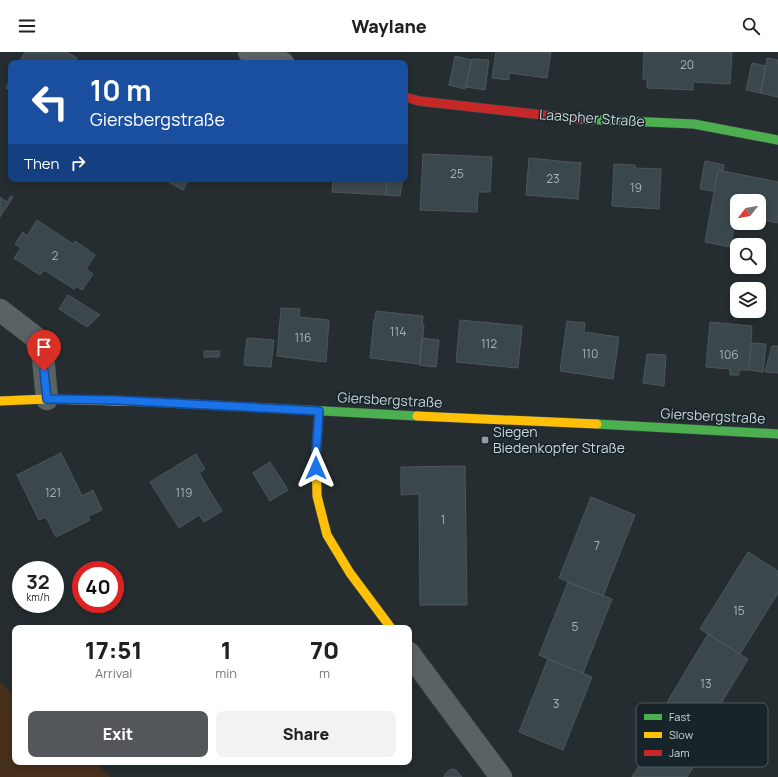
<!DOCTYPE html>
<meta charset="utf-8">
<style>
body{margin:0;font-family:Manrope,sans-serif;background:#f2f2f2;color:#202124;height:100vh;display:flex;flex-direction:column;font-size:15px;white-space:nowrap}
*{box-sizing:border-box;margin:0}
p{font-size:13px;color:#757577}
.icon{flex:none;width:22px;height:22px;fill:none;stroke:currentColor;stroke-width:2;stroke-linecap:round;stroke-linejoin:round}
.map{position:relative;flex:1;overflow:hidden}
.details{position:absolute;left:12px;top:573px;width:400px;height:140px;display:flex;flex-direction:column;background:#fff;border-radius:8px;box-shadow:0 2px 6px #0003}
.details>*{flex:none}
.hud{position:absolute;left:8px;top:8px;width:400px;height:122px;border-radius:8px;box-shadow:0 2px 6px #0003;background:#1a4fa0;color:#fff;overflow:hidden}
.needle{width:26px;rotate:239deg}
.controls{position:absolute;left:730px;top:142px;display:grid;gap:8px}
.controls a{display:grid;place-items:center;width:36px;height:36px;border-radius:8px;background:#fff;box-shadow:0 2px 6px #0003;font-size:20px}
.speed{position:absolute;left:12px;top:509px;display:flex;gap:8px;font-size:20px;font-weight:700;text-align:center}
.speed>*{display:grid;place-content:center;width:52px;height:52px;border-radius:50%;background:#fff;box-shadow:0 2px 6px #0003;line-height:1}
.speed small{font-size:10px;font-weight:400}
.speed .limit{border:6px solid #d22;background:#fff;color:#111}
.pin{position:absolute;display:grid;place-items:center;width:34px;height:34px;color:#fff;margin:-41px -17px;border-radius:50% 50% 50% 0;rotate:-45deg;box-shadow:0 0 4px #0007}
.pin .icon{rotate:45deg}
.me{position:absolute;width:44px;margin:-22px;rotate:0deg;stroke-linejoin:round;filter:drop-shadow(0 0 3px #0008)}
.turn{display:flex;align-items:center;gap:14px;height:84px;padding:0 16px;font-size:18px}
.turn .icon{width:52px;height:52px;stroke-width:2.5}
.turn b{display:block;font-size:28px;line-height:34px}
.then{display:flex;align-items:center;height:38px;padding:0 16px;background:#0003;gap:8px;font-size:15px}
.eta{display:flex;justify-content:space-evenly;align-items:center;height:68px;text-align:center}
.eta b{font-size:24px;font-weight:800;line-height:28px}
.button{display:flex;gap:8px;margin-top:auto;padding:8px 16px}
.button a{flex:1;height:46px;border-radius:8px;background:#53575a;color:#fff;font-size:16px;font-weight:800;line-height:46px;text-align:center}
.button a+a{background:#f2f2f2;color:#202124}
header{display:flex;justify-content:space-between;align-items:center;height:52px;padding:0 16px;background:#fff;font-size:18px;font-weight:800}
.map>svg:first-child{display:block}
.green{fill:#46301b}
.building{fill:#3a484e;stroke:#4f5658}
.lines{fill:none;stroke-linecap:round;stroke-linejoin:round}
.street-casing{stroke:#444a4d;stroke-width:23}
.fast-casing{stroke:#444a4d;stroke-width:10}
.slow-casing{stroke:#444a4d;stroke-width:10}
.jam-casing{stroke:#444a4d;stroke-width:10}
.street{stroke:#5b6264;stroke-width:22}
.fast{stroke:#4caf50;stroke-width:9}
.slow{stroke:#ffc107;stroke-width:9}
.jam{stroke:#c62828;stroke-width:9}
.route-casing{stroke:#114b97;stroke-width:10}
.route{stroke:#1a73e8;stroke-width:7}
.poi-dot{fill:#919a9d;stroke:#17252a;stroke-width:1.5}
.labels{text-anchor:middle;stroke-width:3;stroke-linejoin:round;paint-order:stroke}
.number-label{font-size:12px;fill:#a7b1b5}
.street-label{font-size:14px;fill:#cbd4d7;stroke:#17252a}
.poi-label{font-size:14px;fill:#cbd4d7;stroke:#17252a;text-anchor:start}
.key{fill:#17252a;stroke:#4d5a5e;stroke-width:1}
.key-label{font-size:11px;fill:#cbd4d7}
</style>
<header><svg class="icon" aria-label="menu" viewBox="0 0 24 24"><path d="M4 6h16M4 12h16M4 18h16"/></svg>Waylane<svg class="icon" aria-label="search" viewBox="0 0 24 24"><circle cx="10" cy="10" r="6"/><path d="M15 15l6 6"/></svg></header>
<div class="map">
<svg width="778" height="725" viewBox="0 0 778 725">
<rect width="100%" height="100%" fill="#252d30"/>
<path class="green" d="M0,630L15,643V710H94L111,725H0Z"/>
<path class="building" d="M25,0H59L62,2L63,0H66L77,6L76,8L81,11H19Z
M496,0H551L547,26L509,21V28L492,26Z
M644,0H732L730,32L693,30V38L647,36V27H643Z
M455,4L472,8L465,37L449,33Z
M767,6L778,8V45L760,41Z
M472,7L489,8L485,38L466,35Z
M752,11L766,14L761,41L746,38Z
M11,26V39L6,36Z
M423,102L492,105L490,140H478L477,160L420,158Z
M529,106L579,111L581,110L578,148L577,147L526,143Z
M705,109L724,113L723,118H718L714,139L700,137Z
M614,112L635,113V116L661,117L659,157L612,154Z
M718,118L778,130V171L759,167V149H737V163H736L731,193L737,194L736,196L705,190Z
M163,127H189L183,138Z
M333,127H387L386,143L332,140Z
M387,127H403L400,144L386,143Z
M11,144L13,145L0,165V145L7,150Z
M37,168L73,192L75,189L95,203L86,217L93,222L82,238L76,234L74,237L44,218L40,223L14,206L21,196L15,192L23,180L27,184Z
M68,243L100,263L87,275L59,257Z
M281,256L300,257L299,265L329,268L326,310L277,304Z
M376,259L423,264L422,273H424L420,312L370,306L374,267L375,268Z
M460,268L522,274L518,316L456,310Z
M567,269L585,271L584,280L619,285L613,327L560,319Z
M710,270L752,274L749,318H739V323H730V317L706,315Z
M247,286L274,288L271,315L244,313Z
M422,286L439,288L436,315L419,313Z
M751,291L766,292L763,320L749,318Z
M772,294H778V321L765,320Z
M204,299H220L219,305H204Z
M647,302L666,303L664,334L643,331Z
M61,401L82,444L93,438L102,458L88,464L90,468L56,485L46,465L39,468L17,423Z
M196,402L205,417L199,421L222,459L204,470L199,463L179,476L150,430Z
M270,410L288,438L270,449L253,421Z
M465,414L467,553H420L419,442L401,443V415Z
M591,445L635,463L603,544L559,526Z
M748,500L778,519V541L740,602L700,577Z
M568,530L612,547L583,621L539,603Z
M708,582L748,607L703,681L663,657Z
M548,607L592,625L563,698L519,680Z
M671,662L711,686L687,725H632Z
M451,717L456,718L462,725H444L445,722Z"/>
<g class="lines">
<g class="street-casing">
<path id="street" d="M249,0L283,11
M0,258L35,285L43,305L47,347
M409,601L501,725"/>
</g>
<g class="fast-casing">
<path id="fast" d="M579,67L694,72L778,88
M153,350L417,364
M597,372L778,382"/>
</g>
<g class="slow-casing">
<path id="slow" d="M0,349L47,347L153,350
M319,359L316,402L317,444L327,483L350,521L391,576
M417,364L597,372"/>
</g>
<g class="jam-casing">
<path id="jam" d="M405,45L419,49L579,67"/>
</g>
<use href="#street" class="street"/>
<use href="#fast" class="fast"/>
<use href="#slow" class="slow"/>
<use href="#jam" class="jam"/>
</g>
<g class="lines">
<g class="route-casing">
<path id="route" d="M44,319L47,347L114,348L319,359L316,402V416"/>
</g>
<use href="#route" class="route"/>
</g>
<rect class="poi-dot" x="481" y="384" width="8" height="8" rx="2"/>
<g class="labels">
<g class="number-label">
<text x="687" y="17">20</text>
<text x="457" y="126">25</text>
<text x="553" y="131">23</text>
<text x="636" y="140">19</text>
<text x="55" y="208">2</text>
<text x="398" y="284">114</text>
<text x="303" y="290">116</text>
<text x="489" y="296">112</text>
<text x="590" y="306">110</text>
<text x="729" y="307">106</text>
<text x="53" y="445">121</text>
<text x="184" y="445">119</text>
<text x="443" y="472">1</text>
<text x="597" y="498">7</text>
<text x="739" y="563">15</text>
<text x="575" y="579">5</text>
<text x="706" y="636">13</text>
<text x="556" y="656">3</text>
</g>
<g class="street-label">
<text transform="translate(592 66) rotate(4)" y="5">Laaspher Straße</text>
<text transform="translate(390 348) rotate(3)" y="5">Giersbergstraße</text>
<text transform="translate(713 364) rotate(3)" y="5">Giersbergstraße</text>
</g>
<g class="poi-label">
<text x="493" y="385">Siegen<tspan x="493" dy="16">Biedenkopfer Straße</tspan></text>
</g>
</g>
<rect x="636" y="651" width="132" height="64" rx="6" class="key"/>
<rect x="644" y="662" width="18" height="6" fill="#4caf50"/>
<rect x="644" y="680" width="18" height="6" fill="#ffc107"/>
<rect x="644" y="698" width="18" height="6" fill="#c62828"/>
<g class="key-label">
<text x="669" y="669">Fast</text>
<text x="669" y="687">Slow</text>
<text x="669" y="705">Jam</text>
</g>
</svg>
<div class="controls">
<a><svg class="needle" viewBox="-14 -14 28 28"><path d="M0-13l5 13h-10z" fill="#e53935"/><path d="M0 13l5-13h-10z" fill="#757577"/></svg></a>
<a><svg class="icon" aria-label="search" viewBox="0 0 24 24"><circle cx="10" cy="10" r="6"/><path d="M15 15l6 6"/></svg></a>
<a><svg class="icon" aria-label="layers" viewBox="0 0 24 24"><path d="M12 4l9 5-9 5-9-5zM3 14l9 5 9-5"/></svg></a>
</div>
<div class="speed"><div>32<small>km/h</small></div><div class="limit">40</div></div>
<div class="pin" style="left:44px;top:319px;background:#d93025"><svg class="icon" aria-label="arrive" viewBox="0 0 24 24"><path d="M6 21V4h12l-3 4 3 4H6"/></svg></div>
<svg class="me" style="left:316px;top:416px" viewBox="-20 -20 40 40"><path d="M0-17L14 15 0 8-14 15z" fill="#1a73e8" stroke="#fff" stroke-width="4"/></svg>
<div class="hud">
<div class="turn"><svg class="icon" aria-label="left" viewBox="0 0 24 24"><path d="M17 20v-9H6M10 6l-5 5 5 5"/></svg><div><b>10 m</b>Giersbergstraße</div></div>
<div class="then">Then<svg class="icon" aria-label="right" viewBox="0 0 24 24"><path d="M7 20v-9h11M14 6l5 5-5 5"/></svg></div>
</div>
<section class="details">
<div class="eta">
<div><b>17:51</b><p>Arrival</p></div>
<div><b>1</b><p>min</p></div>
<div><b>70</b><p>m</p></div>
</div>
<div class="button"><a>Exit</a><a>Share</a></div>
</section>
</div>
